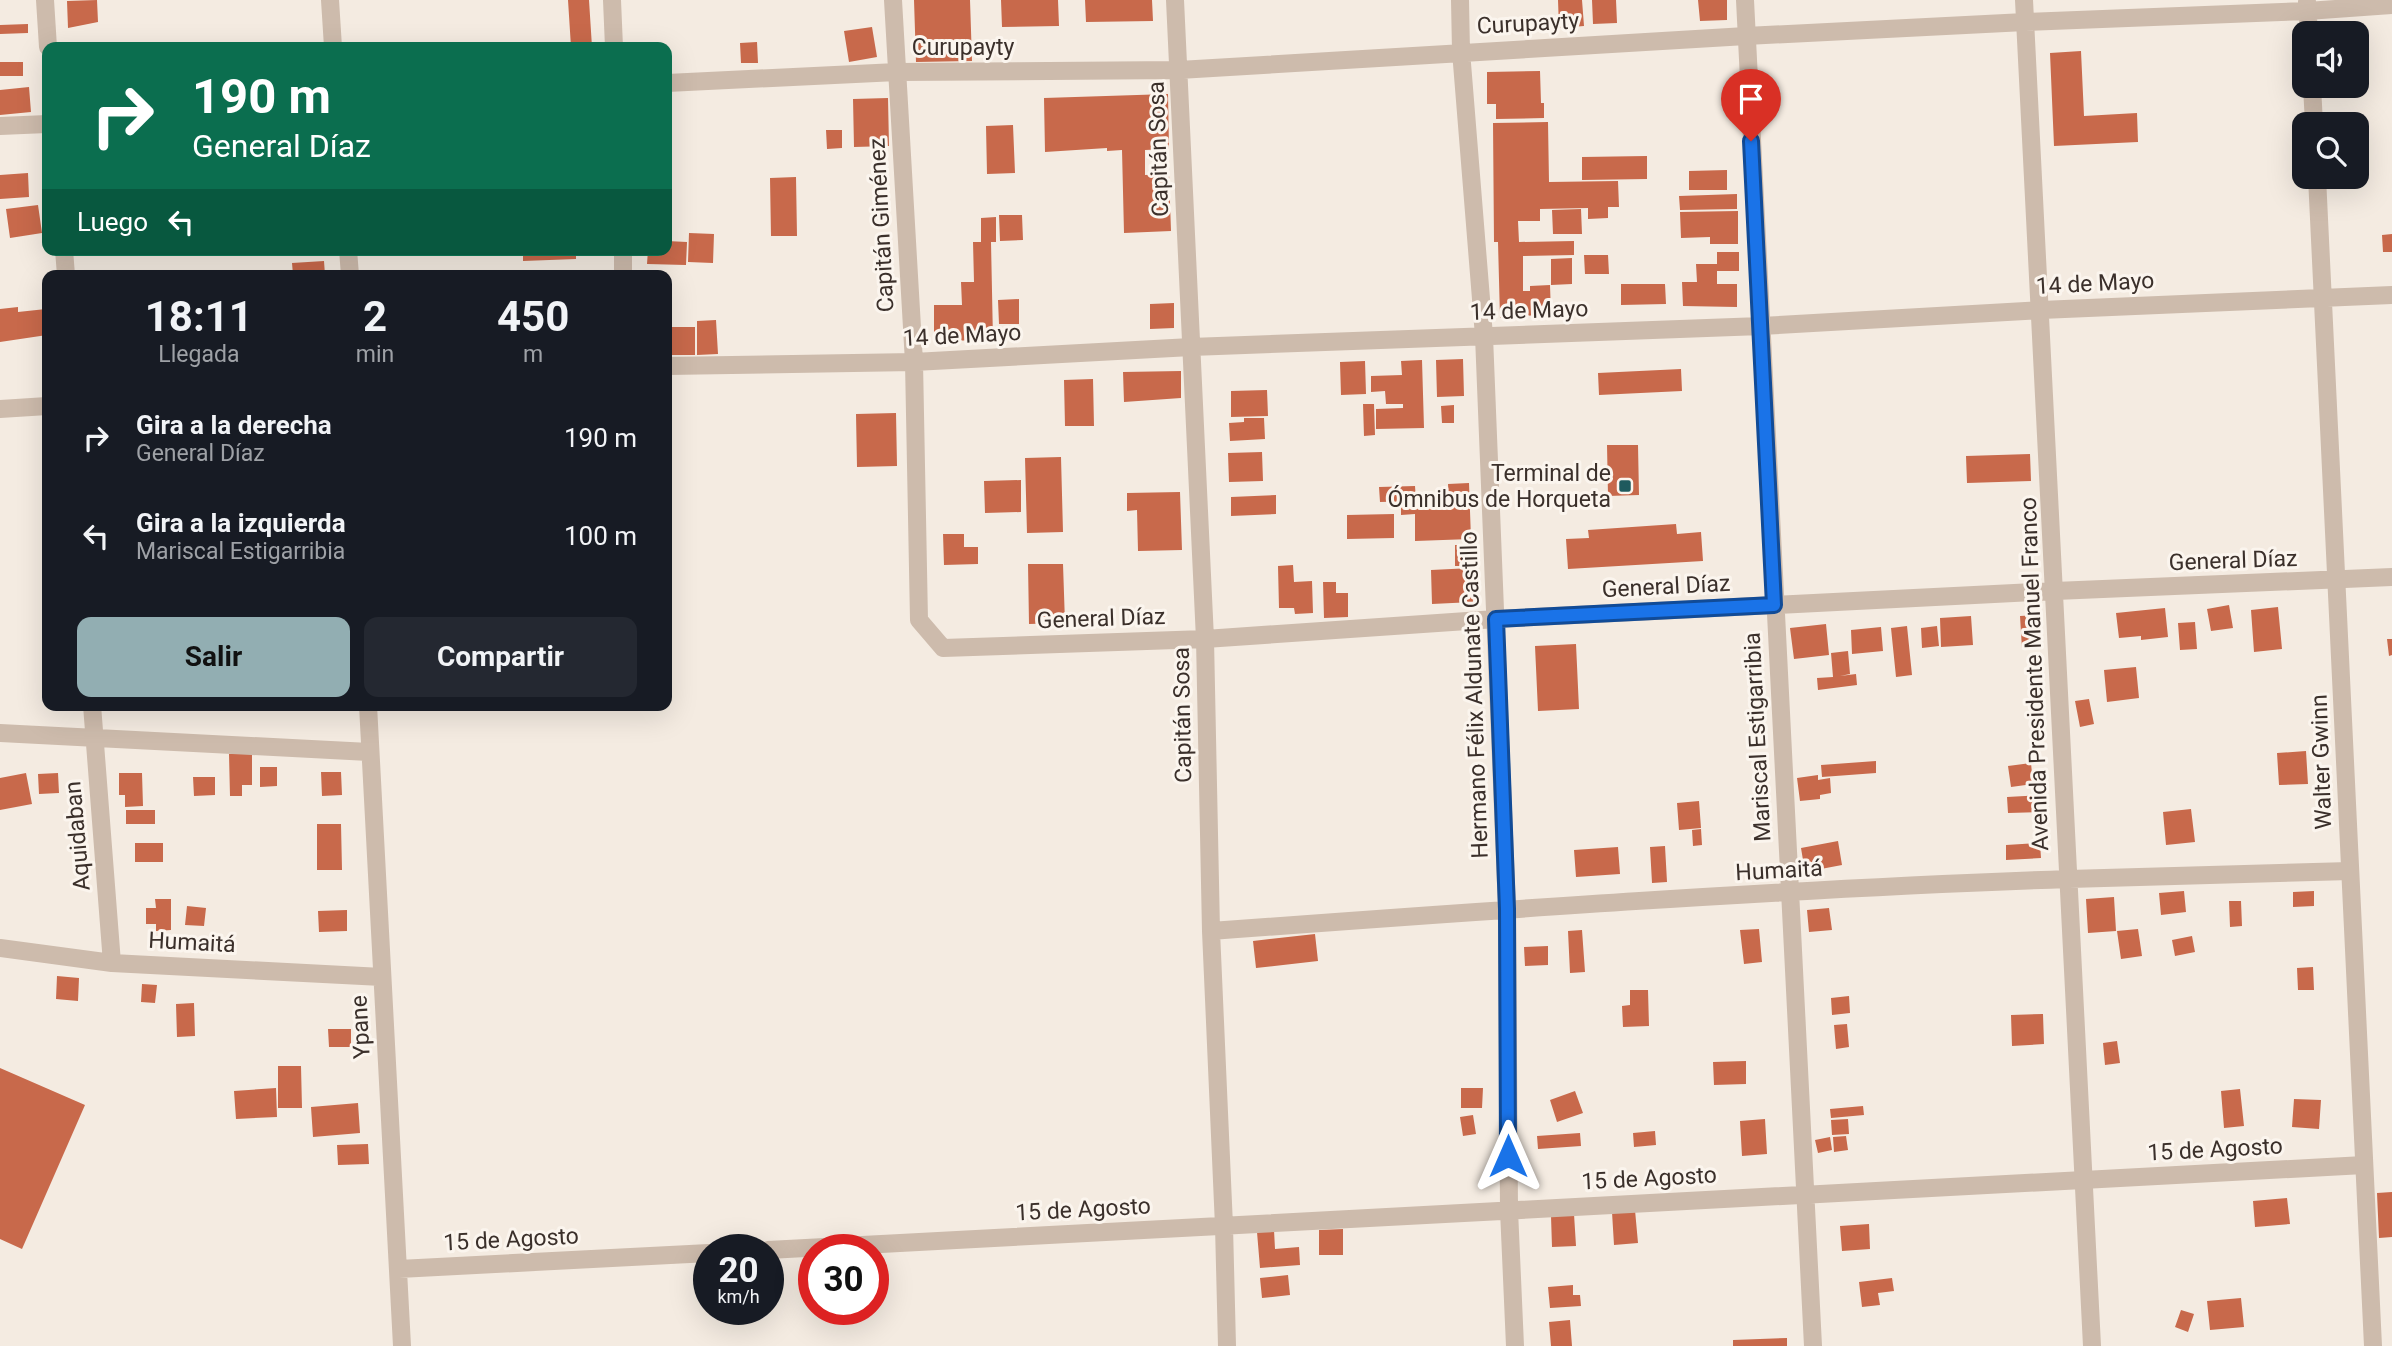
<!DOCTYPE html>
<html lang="es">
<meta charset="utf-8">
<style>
body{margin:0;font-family:Roboto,sans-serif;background:#242831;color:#f1f3f6;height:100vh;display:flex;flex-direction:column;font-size:26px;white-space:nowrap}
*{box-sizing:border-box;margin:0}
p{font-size:23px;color:#9ea1a6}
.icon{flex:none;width:38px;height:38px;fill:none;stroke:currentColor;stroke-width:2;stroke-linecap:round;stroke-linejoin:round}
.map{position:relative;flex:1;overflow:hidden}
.side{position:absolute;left:42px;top:270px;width:630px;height:441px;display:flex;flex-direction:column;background:#171b24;border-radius:14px;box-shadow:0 7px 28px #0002}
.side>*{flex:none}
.guide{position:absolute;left:42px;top:42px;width:630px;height:214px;border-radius:14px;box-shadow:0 7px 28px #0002;background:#0b6e4f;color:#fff;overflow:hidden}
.tools{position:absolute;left:2292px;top:21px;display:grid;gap:14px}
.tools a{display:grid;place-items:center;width:77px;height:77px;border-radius:14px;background:#171b24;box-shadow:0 7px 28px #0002;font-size:35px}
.speed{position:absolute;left:693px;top:1234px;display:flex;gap:14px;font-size:35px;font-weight:700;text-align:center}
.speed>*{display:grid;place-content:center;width:91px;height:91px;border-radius:50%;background:#171b24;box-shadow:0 7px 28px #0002;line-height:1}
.speed small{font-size:18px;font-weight:400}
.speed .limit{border:10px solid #d22;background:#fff;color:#111}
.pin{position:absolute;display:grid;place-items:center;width:60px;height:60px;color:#fff;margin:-72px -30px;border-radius:50% 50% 50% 0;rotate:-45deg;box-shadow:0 0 7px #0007}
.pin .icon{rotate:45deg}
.me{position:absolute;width:77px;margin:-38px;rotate:0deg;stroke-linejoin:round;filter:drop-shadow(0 0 5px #0008)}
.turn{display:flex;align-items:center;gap:24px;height:147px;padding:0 35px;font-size:32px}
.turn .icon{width:91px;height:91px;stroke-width:2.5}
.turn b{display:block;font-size:49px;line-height:60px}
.then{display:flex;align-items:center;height:66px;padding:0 35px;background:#0003;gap:14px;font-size:26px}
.eta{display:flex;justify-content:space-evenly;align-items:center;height:119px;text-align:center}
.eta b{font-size:42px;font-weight:700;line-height:49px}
.button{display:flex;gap:14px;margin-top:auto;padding:14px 35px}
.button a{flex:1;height:80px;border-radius:14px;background:#92aeb2;color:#111;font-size:28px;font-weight:700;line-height:80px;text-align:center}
.button a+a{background:#242831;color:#f1f3f6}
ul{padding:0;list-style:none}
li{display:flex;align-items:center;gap:21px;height:98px;padding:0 35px}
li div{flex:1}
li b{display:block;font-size:26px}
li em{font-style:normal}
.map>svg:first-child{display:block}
.building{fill:#c8694b}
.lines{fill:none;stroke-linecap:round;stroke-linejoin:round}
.street{stroke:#cdbbac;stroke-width:18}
.route-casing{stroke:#114b97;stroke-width:18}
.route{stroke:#1a73e8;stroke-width:12}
.poi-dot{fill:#1f5a5e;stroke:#fbf5ee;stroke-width:2.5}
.labels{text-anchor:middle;stroke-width:6;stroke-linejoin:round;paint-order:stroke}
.street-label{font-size:23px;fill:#3b302b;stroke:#fbf5ee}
.poi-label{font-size:23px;fill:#3b302b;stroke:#fbf5ee;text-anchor:end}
</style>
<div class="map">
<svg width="2392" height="1346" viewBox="0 0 2392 1346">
<rect width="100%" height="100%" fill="#f4ebe1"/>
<path class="building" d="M97,0L98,22L68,28L67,1Z
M568,0H589L592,47H571Z
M914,0H970L972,61L916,62Z
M1001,0H1058L1059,26L1002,27Z
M1085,0H1152L1153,21L1086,22Z
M1558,0H1582L1584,26L1559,28Z
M1592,0H1616L1617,23L1593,24Z
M1698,0H1727V20L1700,21Z
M28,24V33L0,34V25Z
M872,27L877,57L849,62L844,31Z
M757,42L758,63H741L740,43Z
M2081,51L2084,116L2137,113L2138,142L2054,146L2050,53Z
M0,62H23V76H0Z
M1540,71L1541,103H1544V118L1496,119V104H1487V72Z
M29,87L31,112L0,115V90Z
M1168,94L1169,149L1145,150V175L1169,174L1171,231L1124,233L1122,150L1107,151V148L1045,152L1044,98Z
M888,98L889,146L854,147L853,99Z
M1548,122L1549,182L1618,181L1619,207H1608V218L1588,219V208L1540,209V221H1518L1519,242L1574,241V255L1523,256V291H1530V286L1550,285L1551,314L1500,318L1498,242H1494L1493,123Z
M1013,125L1015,173L987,174L986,126Z
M826,130H842V148L827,149Z
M1647,156V179L1582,180V157Z
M1727,170V190H1689V171Z
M28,173L29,197L0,199V175Z
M796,177L797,236H771L770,178Z
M1737,194V209L1680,210L1679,196Z
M38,205L42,233L10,238L6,209Z
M1581,209L1582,234H1553L1552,210Z
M1738,211V244H1710V237L1681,238L1680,212Z
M999,215H1022L1023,240L1000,241Z
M996,217V242H991L993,340L934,341V305H962L961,282H974L973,242H981V218Z
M689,233L714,234L713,263L688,262Z
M2392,234V252H2383L2382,235Z
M667,241L687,242L686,265L647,264L648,250H667Z
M523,250H576V259L523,261Z
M1717,252H1739V271H1717V284H1737V307L1683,306L1682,282H1697L1696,264H1717Z
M1584,255H1608L1609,274H1585Z
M1572,258V284L1551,285V259Z
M324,261L325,275H293L292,263Z
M1621,284H1665L1666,304L1621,305Z
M1019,299V324H999L998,300Z
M1174,303V328L1150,329V304Z
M18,307V312L46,309L47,335L0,342V309Z
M716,320L718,354L697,355V321Z
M667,327H695V355H667Z
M1463,359L1464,396L1437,397L1436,360Z
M1422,360L1424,428L1376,429V409L1403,408V404H1386L1385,391L1371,392V376L1402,375L1401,361Z
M1365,361L1366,394L1341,395L1340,362Z
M1681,369L1682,391L1599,395L1598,373Z
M1181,371V398L1124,402L1123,372Z
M1093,379L1094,426H1065L1064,380Z
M1267,390L1268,416L1231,417V391Z
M1363,404H1374L1375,435L1364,436Z
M1454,405V423H1442L1441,406Z
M896,413L897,466L857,467L856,414Z
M1244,418H1264L1265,439L1230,441L1229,423L1244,422Z
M1607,445H1638L1639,495L1608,496Z
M1262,452L1263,481L1229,482L1228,453Z
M2030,454L2031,481L1967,483L1966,456Z
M1061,457L1063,532L1027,533L1025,458Z
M1021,480V512L985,513L984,481Z
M1469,483L1471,539L1415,541V514L1401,515V503L1449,502L1448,484Z
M1415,486L1416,501L1380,502L1379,487Z
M1180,492L1182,550L1138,551L1137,510L1127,511V493Z
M1276,495V514L1231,516V497Z
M1394,514V538L1347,539V515Z
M1676,524L1677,534L1701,532L1703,561L1568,569L1566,539L1589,538L1588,530Z
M943,534H964V547H978V564L944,565Z
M1455,545H1471L1472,566H1455Z
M1028,564H1063L1065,623L1029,624Z
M1293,565L1294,582L1312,581L1313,613L1295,614L1294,608H1279L1278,566Z
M1472,568L1473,602L1432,604L1431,570Z
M1323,582H1336V593H1348V617L1324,618Z
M2229,605L2233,628L2211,631L2207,609Z
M2278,607L2282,649L2254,652L2251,610Z
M2165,608L2168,637L2141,640V636L2119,638L2116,613Z
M2036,615L2038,648L2022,649L2020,616Z
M1971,616L1973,645L1941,647L1940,618Z
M2195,622L2197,649L2180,650L2178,623Z
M1826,624L1829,655L1794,659L1790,628Z
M1907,626L1912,675L1896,677L1891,628Z
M1937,626L1939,646L1922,648L1921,628Z
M1881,627L1883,651L1852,654L1851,630Z
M2387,639H2392V655L2389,656Z
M1576,644L1579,709L1538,711L1535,646Z
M1848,651L1850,674L1840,676L1856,674L1857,685L1818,690L1817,678L1833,677L1831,653Z
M2136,667L2139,698L2107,702L2104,670Z
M2089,699L2094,724L2080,727L2075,701Z
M2306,751L2308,784L2279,785L2277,753Z
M229,754H252V785H242V796H230Z
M1876,761V773L1822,777L1821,765Z
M2031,763L2033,784L2011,787L2008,766Z
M260,767H277V786L260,787Z
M321,772H341L342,795L322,796Z
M26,773L32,804L0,810V778Z
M58,773L59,793L39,794L38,774Z
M119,773H142L143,806L125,807V795H119Z
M1818,775V780L1830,778L1831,793L1820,795V799L1800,801L1797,778Z
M193,777H215V795L194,796Z
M2042,795L2043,812L2008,813L2007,797Z
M1699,801L1701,828L1679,830L1677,803Z
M2191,809L2195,842L2166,845L2163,812Z
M126,810H155V824H126Z
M317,824H341L342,870H317Z
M1701,829L1702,845L1693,846L1692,830Z
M1838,841L1842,865L1805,872L1801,848Z
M135,843H163V862H135Z
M2040,843L2041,858L2006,860V845Z
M1665,846L1667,882L1652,883L1650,847Z
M1618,847L1620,874L1576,877L1574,850Z
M2184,891L2186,912L2161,915L2159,893Z
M2314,891V906L2293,907V892Z
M2114,897L2116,931L2088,933L2086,899Z
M155,899H171V930L156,931V924H146V908H156Z
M2229,901H2241L2242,926L2230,927Z
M187,906L206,908L204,926L185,925Z
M1829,908L1832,930L1809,932L1807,910Z
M347,910V931L319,932L318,911Z
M1759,929L1762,962L1744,964L1740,930Z
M2138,929L2142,956L2121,959L2117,931Z
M1582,930L1585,972L1570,973L1568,931Z
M1315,934L1318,961L1256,968L1253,941Z
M2192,936L2195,952L2175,956L2172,940Z
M1548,946V965L1525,966L1524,947Z
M2313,967L2314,990H2298L2297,968Z
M57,976L79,978L78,1001L56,999Z
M142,984L157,985L155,1003L141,1002Z
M1630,990H1648L1649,1026L1623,1027L1622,1006L1630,1005Z
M1849,996L1850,1013L1832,1015L1831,998Z
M194,1003L195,1036L177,1037L176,1004Z
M2043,1014L2044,1044L2012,1046L2011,1015Z
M1847,1024L1849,1047L1836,1049L1834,1025Z
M328,1029H351V1047H329Z
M2117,1041L2120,1063L2105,1065L2103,1043Z
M1746,1061V1084L1714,1085L1713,1062Z
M278,1066H301L302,1108H278Z
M0,1068L85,1105L22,1249L0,1239Z
M276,1088L277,1117L236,1119L234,1091Z
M1461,1088H1483L1482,1108H1461Z
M2240,1089L2244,1126L2224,1128L2221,1091Z
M1575,1091L1583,1113L1557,1122L1550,1100Z
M2294,1099L2321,1100L2319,1129L2292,1127Z
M358,1103L360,1133L313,1137L311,1107Z
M1863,1106L1864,1115L1831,1118L1830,1109Z
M1473,1115L1476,1134L1463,1136L1460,1117Z
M1765,1119L1767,1154L1742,1156L1740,1121Z
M1848,1119L1849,1134L1832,1135L1831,1120Z
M1655,1131L1656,1145L1634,1147L1633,1133Z
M1580,1133L1581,1146L1538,1149L1537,1136Z
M1846,1136L1848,1150L1834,1152L1833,1137Z
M1830,1137L1832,1150L1818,1153L1815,1140Z
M368,1144L369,1164L338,1165L337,1145Z
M2392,1192V1237L2379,1238L2377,1193Z
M2287,1198L2290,1224L2255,1227L2253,1201Z
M1635,1210L1638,1243L1614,1245L1612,1212Z
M1574,1214L1576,1246L1552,1247L1551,1216Z
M1869,1224L1870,1249L1842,1251L1840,1226Z
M1343,1229V1255H1319V1230Z
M1274,1230L1275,1249L1299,1247L1300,1265L1260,1268L1257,1232Z
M1288,1275L1290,1295L1262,1298L1260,1278Z
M1892,1278L1894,1291L1878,1293L1880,1305L1862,1307L1859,1282Z
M1573,1285V1295H1580L1581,1306L1550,1308L1548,1287Z
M2241,1298L2244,1327L2210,1330L2207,1301Z
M2181,1310L2194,1314L2188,1332L2175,1327Z
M1570,1320L1572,1346H1551L1549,1322Z
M1787,1338V1346H1733V1340Z"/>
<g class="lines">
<path class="street" d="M45,0L48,47
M330,0L333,47
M612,0L614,47
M893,0L914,362L919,620L943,648L1205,639L1496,619L2055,591L2392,577
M1175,0L1205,639L1211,931L1224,1226L1227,1346
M1460,0L1461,51L1484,336L1507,909L1509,1210L1515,1346
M1745,0L1813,1346
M2024,0L2092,1346
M2307,2L2309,33
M667,83L897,72L1179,70L1746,36L2025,22L2307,11L2392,5
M2312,86L2314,124
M0,126L47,124
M2317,177C2339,566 2354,956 2373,1346
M64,250L66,275
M348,250L350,275
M623,250V275
M667,366L914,362L1191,347L1761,326L2041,310L2392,295
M0,409L47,406
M92,705L112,963
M368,705L402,1346
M0,733L369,752
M1211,931C1496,910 1783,889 2069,879C2163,876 2256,874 2350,871
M0,948L112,963L382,977
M768,1250L2364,1165
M399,1269L709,1253"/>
</g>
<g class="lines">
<g class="route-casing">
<path id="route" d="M1508,1156L1507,909L1496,619L1774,605L1751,141"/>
</g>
<use href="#route" class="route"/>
</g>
<rect class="poi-dot" x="1618" y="479" width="14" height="14" rx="3.5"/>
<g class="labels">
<g class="street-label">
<text transform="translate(1528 23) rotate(-3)" y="8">Curupayty</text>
<text x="963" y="55">Curupayty</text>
<text transform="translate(1158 149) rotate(-92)" y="8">Capitán Sosa</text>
<text transform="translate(881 225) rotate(-93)" y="8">Capitán Giménez</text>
<text transform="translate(2095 283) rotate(-3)" y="8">14 de Mayo</text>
<text transform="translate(1529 310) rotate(-2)" y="8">14 de Mayo</text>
<text transform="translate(962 335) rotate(-3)" y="8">14 de Mayo</text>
<text transform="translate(2233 560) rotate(-2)" y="8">General Díaz</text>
<text transform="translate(1666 586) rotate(-3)" y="8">General Díaz</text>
<text transform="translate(1101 618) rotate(-2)" y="8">General Díaz</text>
<text transform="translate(2034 674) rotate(-92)" y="8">Avenida Presidente Manuel Franco</text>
<text transform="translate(1474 695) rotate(-92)" y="8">Hermano Félix Aldunate Castillo</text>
<text transform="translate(1182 715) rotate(-91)" y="8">Capitán Sosa</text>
<text transform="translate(1757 737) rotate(-93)" y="8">Mariscal Estigarribia</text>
<text transform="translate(2321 762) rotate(-92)" y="8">Walter Gwinn</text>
<text transform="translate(77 836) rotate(-95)" y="8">Aquidaban</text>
<text transform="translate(1779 870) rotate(-3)" y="8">Humaitá</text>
<text transform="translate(192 942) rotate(3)" y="8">Humaitá</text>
<text transform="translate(360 1027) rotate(-93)" y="8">Ypane</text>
<text transform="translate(2215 1149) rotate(-3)" y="8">15 de Agosto</text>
<text transform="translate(1649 1178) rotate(-3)" y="8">15 de Agosto</text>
<text transform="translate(1083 1209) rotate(-3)" y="8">15 de Agosto</text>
<text transform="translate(511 1239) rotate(-3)" y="8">15 de Agosto</text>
</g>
<g class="poi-label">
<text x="1611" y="481">Terminal de<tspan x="1611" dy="26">Ómnibus de Horqueta</tspan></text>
</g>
</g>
</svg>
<div class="tools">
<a><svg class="icon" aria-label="sound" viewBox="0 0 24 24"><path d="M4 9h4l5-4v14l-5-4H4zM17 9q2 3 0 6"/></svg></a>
<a><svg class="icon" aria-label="search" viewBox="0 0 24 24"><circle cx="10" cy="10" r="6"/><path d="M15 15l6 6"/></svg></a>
</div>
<div class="speed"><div>20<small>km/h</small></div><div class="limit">30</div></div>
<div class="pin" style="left:1751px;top:141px;background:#d93025"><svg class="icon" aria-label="arrive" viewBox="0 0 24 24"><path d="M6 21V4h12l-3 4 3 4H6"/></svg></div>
<svg class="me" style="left:1508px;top:1156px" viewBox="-20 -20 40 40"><path d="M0-17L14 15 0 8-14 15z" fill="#1a73e8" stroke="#fff" stroke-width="4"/></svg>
<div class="guide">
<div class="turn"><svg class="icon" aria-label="right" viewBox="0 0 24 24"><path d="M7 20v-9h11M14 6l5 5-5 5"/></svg><div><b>190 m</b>General Díaz</div></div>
<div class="then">Luego<svg class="icon" aria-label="left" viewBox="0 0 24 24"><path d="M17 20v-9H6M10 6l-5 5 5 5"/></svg></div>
</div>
<section class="side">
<div class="eta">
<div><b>18:11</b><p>Llegada</p></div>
<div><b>2</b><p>min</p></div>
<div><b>450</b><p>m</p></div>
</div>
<ul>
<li><svg class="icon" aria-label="right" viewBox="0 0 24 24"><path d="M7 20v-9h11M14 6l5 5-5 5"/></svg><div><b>Gira a la derecha</b><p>General Díaz</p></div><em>190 m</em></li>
<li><svg class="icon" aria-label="left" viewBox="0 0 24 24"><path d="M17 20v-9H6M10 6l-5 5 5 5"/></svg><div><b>Gira a la izquierda</b><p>Mariscal Estigarribia</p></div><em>100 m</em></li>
</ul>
<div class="button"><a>Salir</a><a>Compartir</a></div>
</section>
</div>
